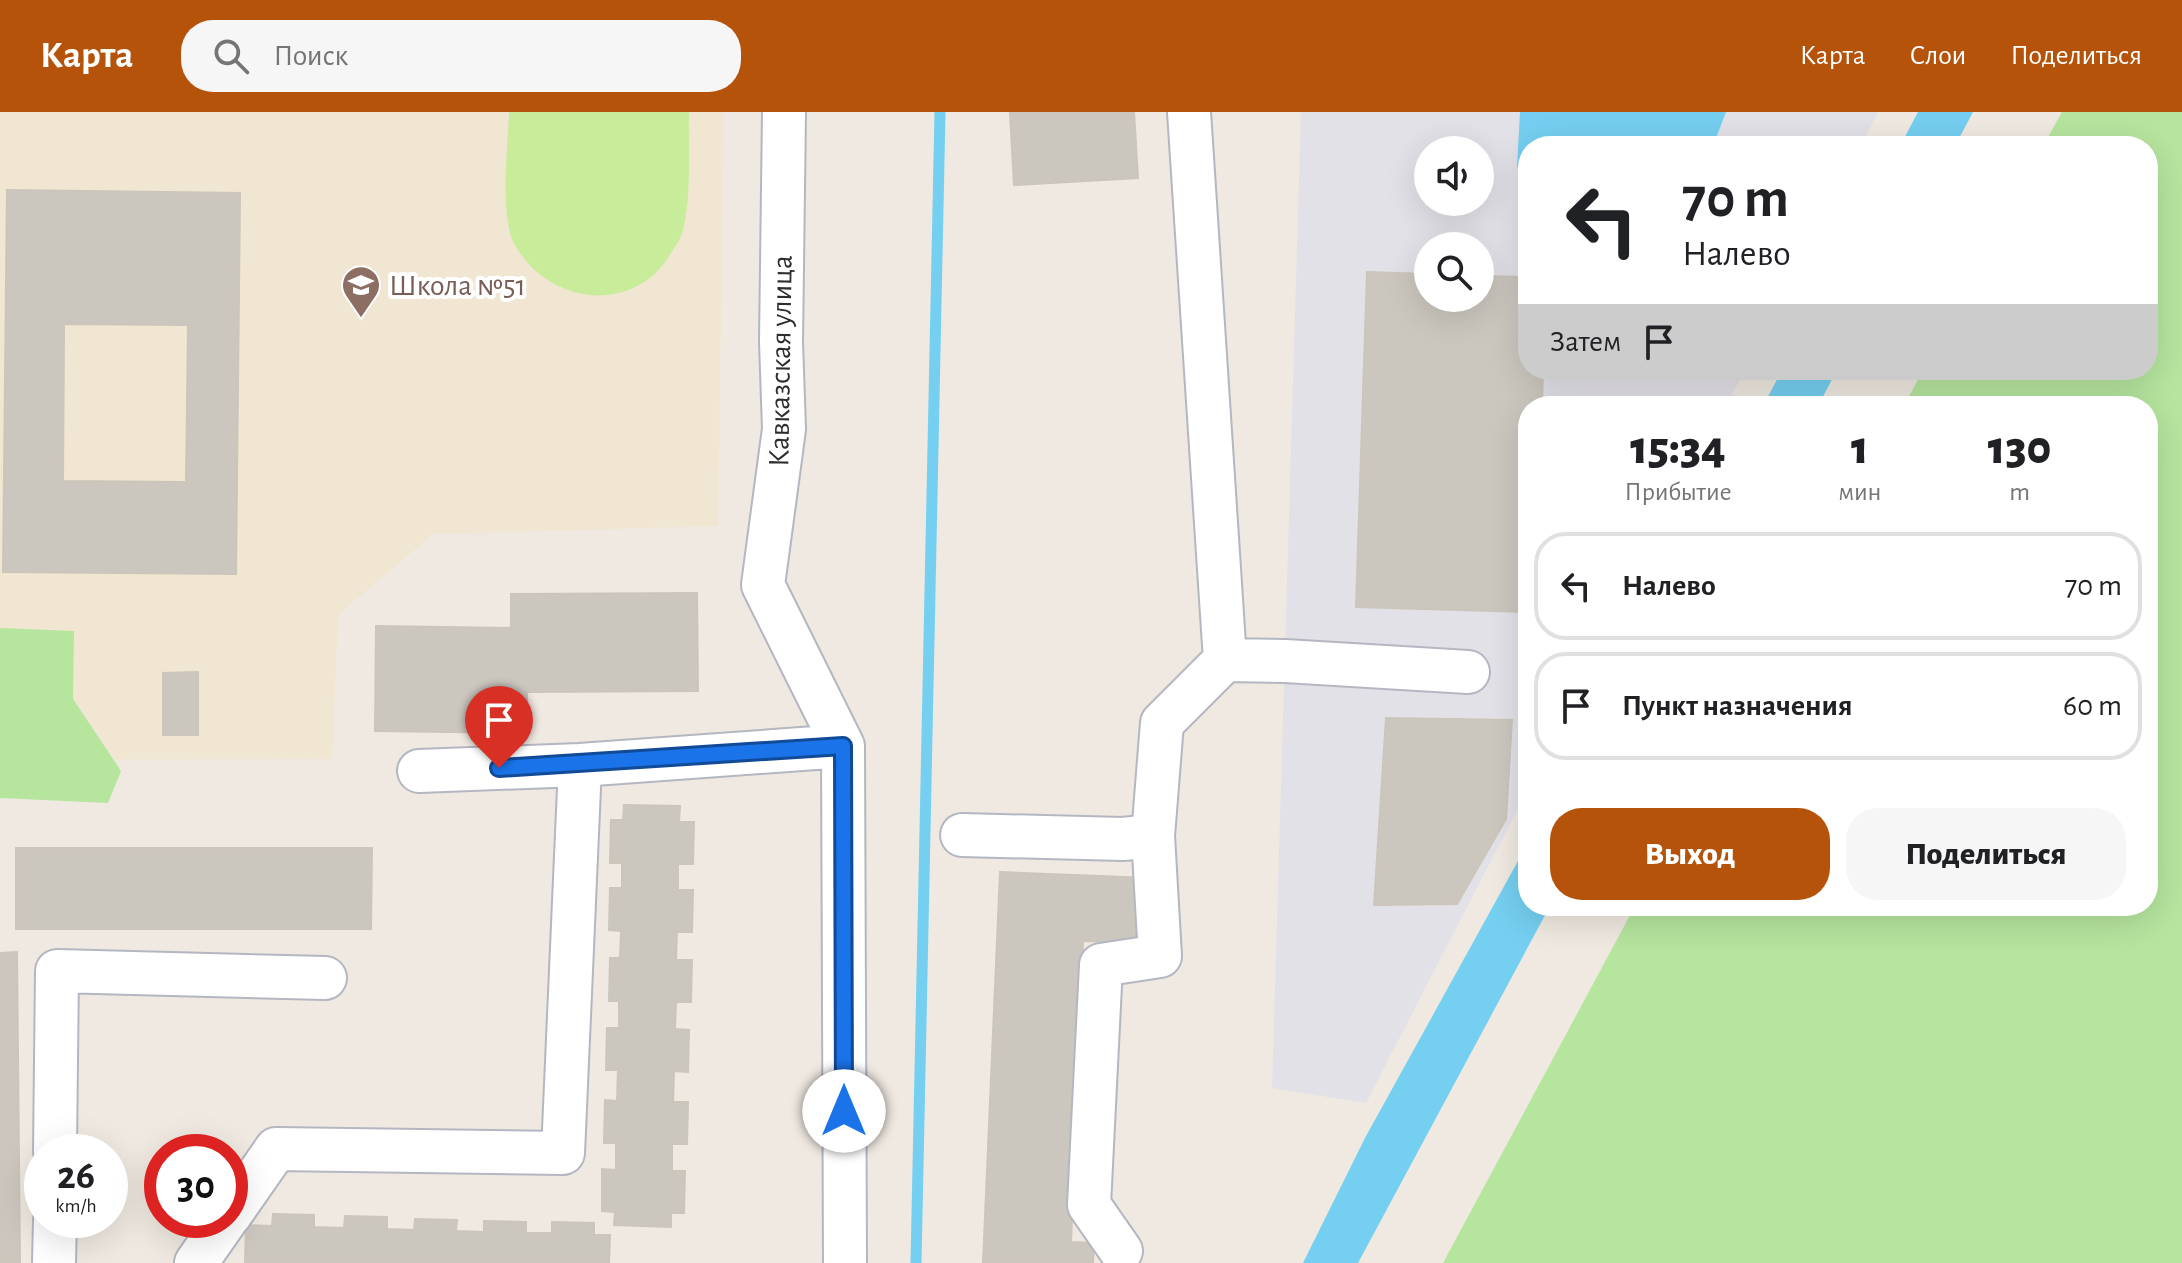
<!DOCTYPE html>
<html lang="ru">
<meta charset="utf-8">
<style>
body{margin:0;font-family:"Alegreya Sans",sans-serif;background:#f6f6f6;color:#202124;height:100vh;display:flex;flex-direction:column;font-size:30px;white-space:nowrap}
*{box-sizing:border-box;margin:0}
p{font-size:26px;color:#757577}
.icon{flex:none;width:44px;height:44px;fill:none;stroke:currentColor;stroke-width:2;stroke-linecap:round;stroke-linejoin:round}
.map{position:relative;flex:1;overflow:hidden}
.panel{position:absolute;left:1518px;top:284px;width:640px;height:520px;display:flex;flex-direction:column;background:#fff;border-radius:32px;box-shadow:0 8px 32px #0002}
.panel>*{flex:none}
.guide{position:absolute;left:1518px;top:24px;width:640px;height:244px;border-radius:32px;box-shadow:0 8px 32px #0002;background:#fff;color:#202124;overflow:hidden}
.fabs{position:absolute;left:1414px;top:24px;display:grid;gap:16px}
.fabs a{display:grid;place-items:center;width:80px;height:80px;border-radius:50%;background:#fff;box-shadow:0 8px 32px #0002;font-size:40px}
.speed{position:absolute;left:24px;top:1022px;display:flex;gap:16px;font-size:40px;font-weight:700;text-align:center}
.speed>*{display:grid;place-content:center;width:104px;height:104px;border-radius:50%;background:#fff;box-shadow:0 8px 32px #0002;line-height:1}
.speed small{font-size:20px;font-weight:400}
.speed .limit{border:12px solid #d22;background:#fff;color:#111}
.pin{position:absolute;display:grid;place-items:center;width:68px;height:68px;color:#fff;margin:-82px -34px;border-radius:50% 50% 50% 0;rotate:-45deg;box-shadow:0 0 8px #0007}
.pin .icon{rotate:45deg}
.me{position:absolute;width:88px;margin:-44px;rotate:0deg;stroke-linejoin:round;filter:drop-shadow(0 0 6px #0008)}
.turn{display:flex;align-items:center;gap:28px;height:168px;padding:0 32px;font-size:36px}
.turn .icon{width:104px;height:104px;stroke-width:2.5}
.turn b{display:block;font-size:56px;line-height:68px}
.then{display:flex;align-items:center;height:76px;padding:0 32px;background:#0003;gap:16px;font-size:30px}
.eta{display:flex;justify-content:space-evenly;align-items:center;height:136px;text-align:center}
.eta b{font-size:48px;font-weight:800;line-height:56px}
.action{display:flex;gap:16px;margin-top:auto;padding:16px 32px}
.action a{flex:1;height:92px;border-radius:32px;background:#b45309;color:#fff;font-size:32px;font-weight:800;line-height:92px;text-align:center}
.action a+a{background:#f6f6f6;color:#202124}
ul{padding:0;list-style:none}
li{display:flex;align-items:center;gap:24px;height:108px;margin:0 16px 12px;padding:0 16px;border:4px solid #e0e0e0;border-radius:32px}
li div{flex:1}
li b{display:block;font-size:30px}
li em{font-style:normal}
header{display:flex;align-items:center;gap:48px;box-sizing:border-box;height:112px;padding:0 40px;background:#b45309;color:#fff}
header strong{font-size:38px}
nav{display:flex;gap:44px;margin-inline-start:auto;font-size:28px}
.search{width:560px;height:72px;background:#f6f6f6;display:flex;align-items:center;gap:20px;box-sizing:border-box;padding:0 28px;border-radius:32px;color:#757577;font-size:30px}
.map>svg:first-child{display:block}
.industrial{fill:#e3e1e8;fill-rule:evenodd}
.education{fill:#f0e6d1}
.green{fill:#b6e59e}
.pitch{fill:#c9ec9a}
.water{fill:#75cff0}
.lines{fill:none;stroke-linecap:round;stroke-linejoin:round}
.stream{stroke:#75cff0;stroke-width:11}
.building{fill:#cbc7bf;stroke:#cbc5ba;stroke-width:2;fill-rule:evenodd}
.minor-casing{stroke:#b4b7c1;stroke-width:46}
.minor{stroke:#fff;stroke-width:42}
.route-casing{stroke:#114b97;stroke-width:20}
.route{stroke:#1a73e8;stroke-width:14}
.labels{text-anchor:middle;stroke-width:8;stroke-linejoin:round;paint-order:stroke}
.education-label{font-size:30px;fill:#785e54;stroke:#fff;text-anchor:start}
.street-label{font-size:30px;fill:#2e2e2e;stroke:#fff}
</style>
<header>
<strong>Карта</strong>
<div class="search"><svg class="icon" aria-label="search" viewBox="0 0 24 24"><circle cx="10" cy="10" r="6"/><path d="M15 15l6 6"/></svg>Поиск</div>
<nav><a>Карта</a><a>Слои</a><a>Поделиться</a></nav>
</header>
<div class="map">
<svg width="2182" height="1151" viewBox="0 0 2182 1151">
<rect width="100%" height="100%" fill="#efe9e1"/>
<path class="industrial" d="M1301,0H1878L1861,34H1528V258H1745L1726,294H1528V677L1366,991L1272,976ZM1428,38H1480V90H1428ZM1428,134H1480V186H1428Z"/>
<path class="education" d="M0,0H724L718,414L433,422L338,503L332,647L0,648Z"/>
<path class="green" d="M2062,0H2182V1151H1443L1635,794H2148V294H1904L1923,258H2148V34H2043Z
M0,516L74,519L73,587L121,659L108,691L0,686Z"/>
<path class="pitch" d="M509,0H689C688,38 692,86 682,122C679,129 674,136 670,143C632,204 548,192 515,133C499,105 508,34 509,0Z"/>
<path class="water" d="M1520,0H1726L1713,34H1528V57L1517,55Z
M1918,0H1973L1955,34H1900Z
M1782,258H1837L1818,294H1763Z
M1528,731V794H1550L1358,1151H1303L1365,1026Z"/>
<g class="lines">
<path class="stream" d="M916,1151L940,0"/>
</g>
<path class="building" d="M1010,0H1134L1138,66L1014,73Z
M7,78L240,81L236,462L3,460ZM64,212L188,213L186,370L63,369Z
M1367,160L1428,162V186H1480V164L1528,165V258H1543L1542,294H1528V500L1356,495Z
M697,481L698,579L527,580V621L375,619L376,514L511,516V482Z
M198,560V623H163V561Z
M1386,606L1512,608L1506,707L1457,792L1374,793Z
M624,693L680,694L679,710H694L693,752H678V778H693L692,820H677L676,848H692L691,890H676L675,917L689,918L688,960L674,959L673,990H688L687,1032H672V1059H685L684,1101H671V1115L614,1113L615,1100L602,1099V1057L616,1058V1031H604L605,988L617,989L618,958H606L607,916H619V889H609L610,846H620L621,819L609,818L610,776H622V751H610L611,708H623Z
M16,736H372L371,817H16Z
M1000,760L1149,766L1147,831L1083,829L1071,1130L1094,1131L1093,1151H983Z
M17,840L20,1151H0V841Z
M273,1102L314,1103V1115L344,1116L345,1104L387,1105V1117L414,1118L415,1107L457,1108L456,1119L484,1120V1109L526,1110V1121H552V1110L594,1111V1123H610L609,1151H245L246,1113L272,1114Z"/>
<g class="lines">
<g class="minor-casing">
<path id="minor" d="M784,0L781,230L784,317L763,473L843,634L845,1151
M1189,0L1225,548L1285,549L1468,560
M419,659L580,653
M962,723L1123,727L1153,724L1162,611L1225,548
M55,1040L57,859L325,866
M230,1103L276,1037L563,1041L580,653L843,634
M1121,1139L1089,1093L1101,853L1160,844L1153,724
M54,1151L55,1108
M196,1151L226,1108"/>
</g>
<use href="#minor" class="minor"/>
</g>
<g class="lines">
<g class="route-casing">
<path id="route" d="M499,656L843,634L844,999"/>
</g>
<use href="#route" class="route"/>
</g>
<defs>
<g id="school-pin" transform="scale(2)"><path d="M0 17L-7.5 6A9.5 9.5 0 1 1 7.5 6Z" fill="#8d6e63" stroke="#fff"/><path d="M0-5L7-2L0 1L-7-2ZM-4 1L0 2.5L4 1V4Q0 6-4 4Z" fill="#fff"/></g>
</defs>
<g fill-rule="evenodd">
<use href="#school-pin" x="361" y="173"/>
</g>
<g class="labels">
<g class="education-label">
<text x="389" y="183">Школа №51</text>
</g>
<g class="street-label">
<text transform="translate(780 249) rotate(-89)" y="10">Кавказская улица</text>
</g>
</g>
</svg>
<div class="fabs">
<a><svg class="icon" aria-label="sound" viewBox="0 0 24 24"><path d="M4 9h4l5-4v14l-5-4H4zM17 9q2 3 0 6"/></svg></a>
<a><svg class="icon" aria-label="search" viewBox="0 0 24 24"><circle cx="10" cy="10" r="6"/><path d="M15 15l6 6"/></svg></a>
</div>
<div class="speed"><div>26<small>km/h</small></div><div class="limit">30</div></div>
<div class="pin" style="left:499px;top:656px;background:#d93025"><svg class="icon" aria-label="arrive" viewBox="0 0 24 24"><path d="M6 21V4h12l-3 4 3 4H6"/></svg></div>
<svg class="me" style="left:844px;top:999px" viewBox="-20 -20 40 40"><circle r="19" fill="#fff"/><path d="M0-13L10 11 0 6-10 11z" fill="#1a73e8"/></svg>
<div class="guide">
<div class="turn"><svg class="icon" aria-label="left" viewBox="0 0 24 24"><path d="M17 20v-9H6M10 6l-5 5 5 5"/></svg><div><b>70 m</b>Налево</div></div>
<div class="then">Затем<svg class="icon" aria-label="arrive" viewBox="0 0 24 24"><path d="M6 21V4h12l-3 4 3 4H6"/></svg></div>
</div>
<section class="panel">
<div class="eta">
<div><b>15:34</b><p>Прибытие</p></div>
<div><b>1</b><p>мин</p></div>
<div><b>130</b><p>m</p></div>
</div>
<ul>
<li><svg class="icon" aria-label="left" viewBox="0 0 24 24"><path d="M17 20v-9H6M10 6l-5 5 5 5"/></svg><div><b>Налево</b></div><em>70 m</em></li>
<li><svg class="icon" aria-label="arrive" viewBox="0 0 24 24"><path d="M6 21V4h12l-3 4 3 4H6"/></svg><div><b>Пункт назначения</b></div><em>60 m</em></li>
</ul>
<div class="action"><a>Выход</a><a>Поделиться</a></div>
</section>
</div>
